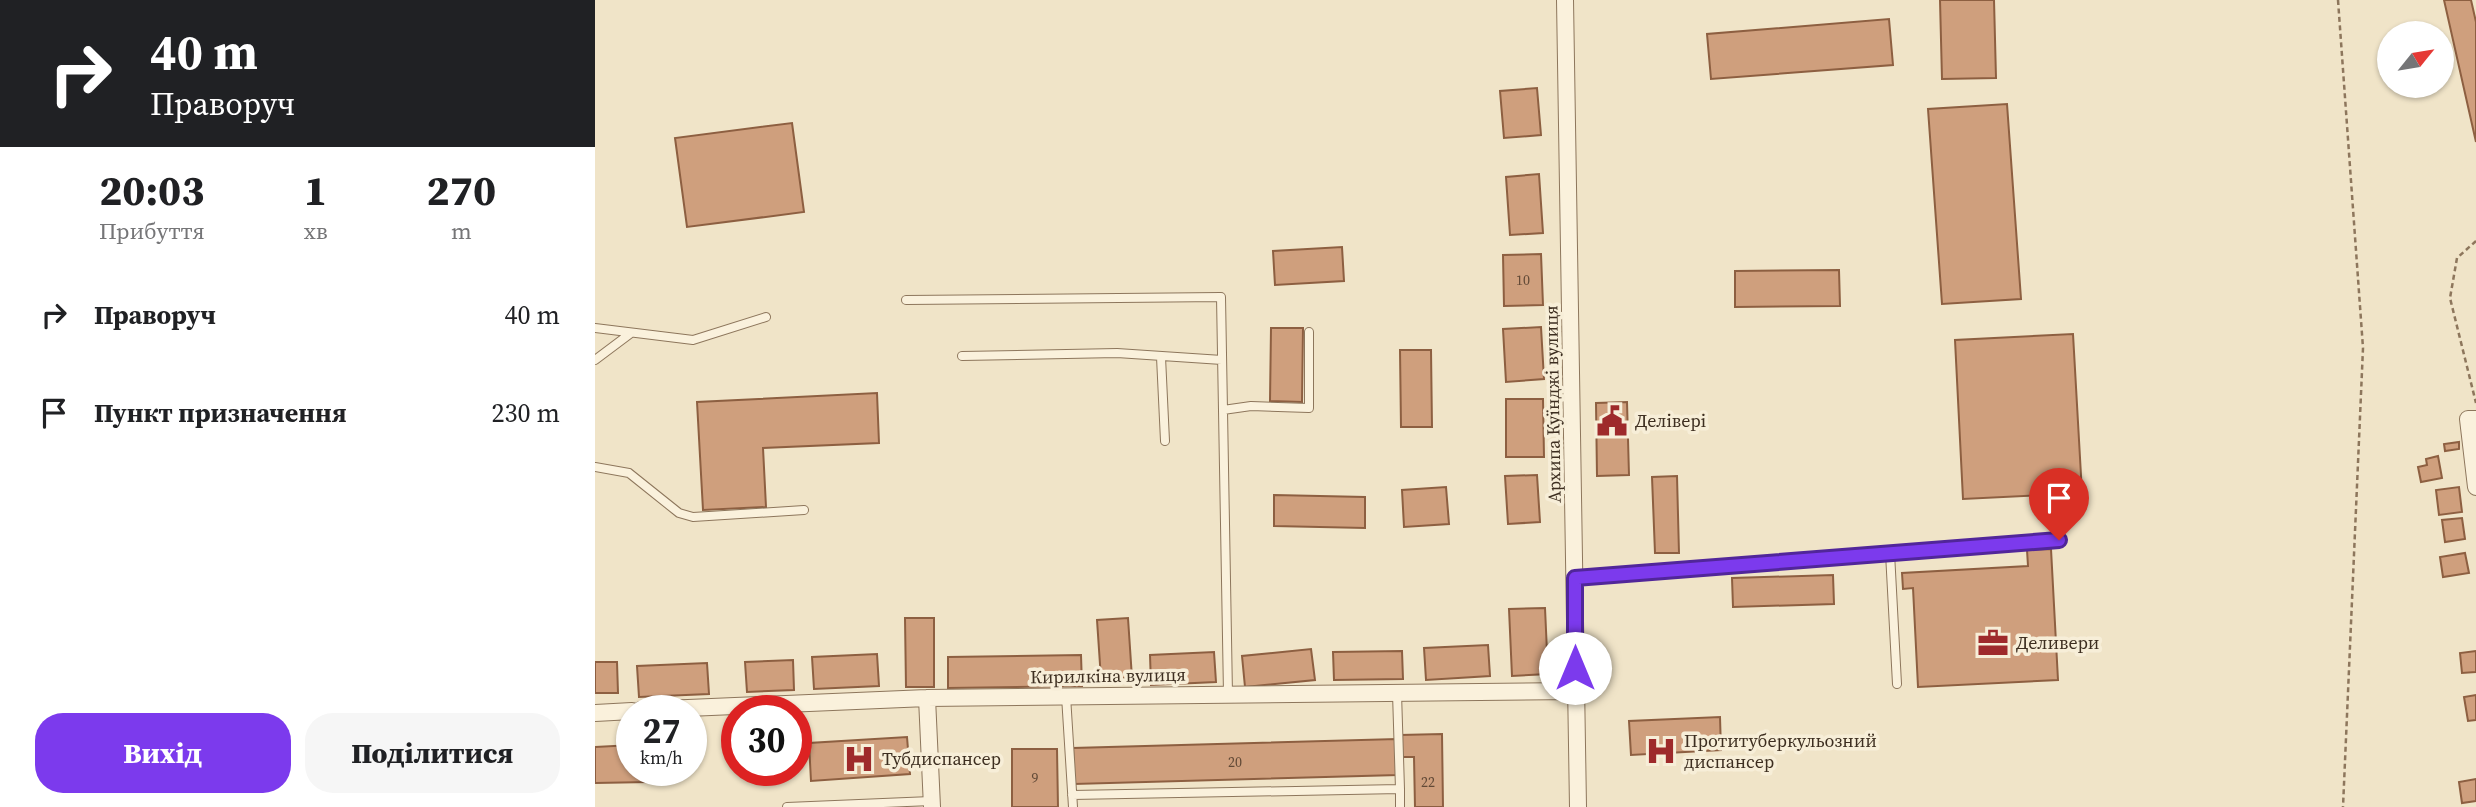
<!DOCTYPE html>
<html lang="uk">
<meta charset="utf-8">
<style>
body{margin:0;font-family:"Source Serif 4",serif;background:#f6f6f6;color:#202124;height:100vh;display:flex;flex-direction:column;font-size:26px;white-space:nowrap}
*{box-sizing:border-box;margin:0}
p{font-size:23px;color:#757577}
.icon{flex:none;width:38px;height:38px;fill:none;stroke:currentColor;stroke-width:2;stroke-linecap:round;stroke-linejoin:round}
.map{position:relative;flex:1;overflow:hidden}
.details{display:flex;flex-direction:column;background:#fff;width:595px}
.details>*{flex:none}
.guide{background:#202124;color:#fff;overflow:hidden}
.needle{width:46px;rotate:60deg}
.controls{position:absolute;left:1782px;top:21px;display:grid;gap:14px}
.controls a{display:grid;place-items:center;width:77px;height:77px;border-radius:50%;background:#fff;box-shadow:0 2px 5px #0004;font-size:35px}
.speed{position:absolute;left:21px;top:695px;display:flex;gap:14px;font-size:35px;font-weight:700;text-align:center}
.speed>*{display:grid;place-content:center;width:91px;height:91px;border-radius:50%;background:#fff;box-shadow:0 2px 5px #0004;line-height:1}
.speed small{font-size:18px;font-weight:400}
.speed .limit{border:10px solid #d22;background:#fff;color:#111}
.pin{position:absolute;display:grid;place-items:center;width:60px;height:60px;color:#fff;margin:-72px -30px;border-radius:50% 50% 50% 0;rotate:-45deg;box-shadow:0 0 7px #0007}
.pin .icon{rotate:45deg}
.me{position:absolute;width:77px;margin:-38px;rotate:0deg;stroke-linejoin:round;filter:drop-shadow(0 0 5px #0008)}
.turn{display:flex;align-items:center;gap:24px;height:147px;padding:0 35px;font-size:32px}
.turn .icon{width:91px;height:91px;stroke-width:2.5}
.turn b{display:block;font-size:49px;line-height:60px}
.eta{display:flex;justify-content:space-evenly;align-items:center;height:119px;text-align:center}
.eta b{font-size:42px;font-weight:800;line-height:49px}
.primary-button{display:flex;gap:14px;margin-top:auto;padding:14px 35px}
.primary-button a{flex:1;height:80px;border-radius:28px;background:#7c3aed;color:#fff;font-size:28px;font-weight:800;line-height:80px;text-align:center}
.primary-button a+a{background:#f6f6f6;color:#202124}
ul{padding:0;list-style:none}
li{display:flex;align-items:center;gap:21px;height:98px;padding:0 35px}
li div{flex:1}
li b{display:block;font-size:26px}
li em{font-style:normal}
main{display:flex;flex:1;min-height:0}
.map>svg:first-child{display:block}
.building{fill:#cf9f7d;stroke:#8d5f41;stroke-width:2}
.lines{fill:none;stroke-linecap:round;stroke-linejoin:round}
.lane-casing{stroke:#8d765c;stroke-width:10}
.street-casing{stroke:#8d765c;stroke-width:18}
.path{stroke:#8d765c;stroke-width:2.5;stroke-dasharray:5 3.5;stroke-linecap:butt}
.lane{stroke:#faf1dc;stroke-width:8}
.street{stroke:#faf1dc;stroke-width:16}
.route-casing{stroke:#51269a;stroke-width:18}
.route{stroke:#7c3aed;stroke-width:12}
.labels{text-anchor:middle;stroke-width:7;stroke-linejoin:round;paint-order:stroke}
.number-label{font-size:14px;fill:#624a37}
.street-label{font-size:18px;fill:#3d2e20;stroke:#f7eed8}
.poi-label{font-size:18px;fill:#3d2e20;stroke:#f7eed8;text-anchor:start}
</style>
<main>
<section class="details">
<div class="guide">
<div class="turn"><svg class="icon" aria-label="right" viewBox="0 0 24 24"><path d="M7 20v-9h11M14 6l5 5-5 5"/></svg><div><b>40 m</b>Праворуч</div></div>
</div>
<div class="eta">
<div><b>20:03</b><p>Прибуття</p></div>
<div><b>1</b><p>хв</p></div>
<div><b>270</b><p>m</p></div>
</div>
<ul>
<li><svg class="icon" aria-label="right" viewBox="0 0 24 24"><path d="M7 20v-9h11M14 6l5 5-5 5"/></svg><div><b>Праворуч</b></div><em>40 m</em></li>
<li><svg class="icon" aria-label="arrive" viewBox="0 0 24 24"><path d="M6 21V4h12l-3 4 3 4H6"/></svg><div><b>Пункт призначення</b></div><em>230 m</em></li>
</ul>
<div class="primary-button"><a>Вихід</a><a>Поділитися</a></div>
</section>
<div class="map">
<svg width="1881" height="807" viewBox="0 0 1881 807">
<rect width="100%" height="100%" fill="#f0e4c8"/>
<path class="building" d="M1345,0H1399L1401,78L1347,79Z
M1849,0H1876L1881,22V142Z
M1294,19L1298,65L1116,79L1112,34Z
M942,88L946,135L909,138L905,91Z
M1412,104L1426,299L1347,304L1333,109Z
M197,123L209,212L92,227L80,138Z
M944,174L948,233L915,235L911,177Z
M747,247L749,281L680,285L678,251Z
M946,254L948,305L909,306L908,255Z
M1244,270L1245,306L1140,307V271Z
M946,327L949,379L911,382L908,329Z
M676,328H708L707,402L675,401Z
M1478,334L1487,493L1368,499L1360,340Z
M805,350H836L837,427H806Z
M282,393L284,443L168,448L171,507L108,510L102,402Z
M911,399H948L949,457H911Z
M1032,402L1034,475L1002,476L1001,403Z
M1864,442V449L1850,451L1849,444Z
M1843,456L1847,478L1826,482L1823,467L1832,465L1831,459Z
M942,475L945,522L913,524L910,476Z
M1082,476L1084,553H1060L1057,477Z
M851,487L854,524L809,527L807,490Z
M1864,487L1867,512L1844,515L1841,490Z
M679,495L770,497V528L679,526Z
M1867,518L1870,539L1850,542L1847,520Z
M1456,549L1463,680L1323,687L1318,588L1308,589L1307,573L1433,566L1432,550Z
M1870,553L1874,573L1848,577L1845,557Z
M1238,575L1239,604L1138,607L1137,578Z
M950,608L953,674L917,676L914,609Z
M310,618H339V687H311Z
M533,618L537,678L506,679L502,620Z
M893,645L895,676L831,680L829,648Z
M716,649L720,680L650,687L647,656Z
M807,651L808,679L739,680L738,652Z
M1881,651V672L1867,673L1865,653Z
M619,652L621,682L556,685L555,655Z
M282,654L284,686L219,689L217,657Z
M486,655L487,686L353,688V657Z
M198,660L199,690L152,692L150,662Z
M0,662H22L23,693H0Z
M112,663L114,694L44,697L42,666Z
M1881,695V720L1873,721L1869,697Z
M1125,717L1126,750L1036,755L1034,721Z
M847,734L848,807H820L819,757H806L805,735Z
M312,737L315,774L216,781L214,743Z
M802,739L803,775L479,784L478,748Z
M37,745V770H54V782L0,783V747Z
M417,749H462L463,807H417Z
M1881,779V801L1867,803L1864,782Z"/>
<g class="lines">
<g class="lane-casing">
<path id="lane" d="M311,300L626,297L633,694
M0,328L98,340L171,317
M367,356L522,353L627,360
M566,357L570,441
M0,360L36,333
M628,410L656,406L714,408V332
M0,467L34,473L84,513L98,517L209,510
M1295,553L1302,684
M980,577L1464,540
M471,696L478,807
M805,789V807
M477,795L805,789L802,693
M192,807L336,801"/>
</g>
<g class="street-casing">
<path id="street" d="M970,0L983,807
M1881,419H1873L1881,487
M332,698L337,807
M46,710L332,698L980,691
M0,713L37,711"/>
</g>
<path class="path" d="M1743,0L1768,348L1748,807
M1881,241L1862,258L1855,298L1881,403"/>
<use href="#lane" class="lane"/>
<use href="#street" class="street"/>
</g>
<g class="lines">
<g class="route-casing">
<path id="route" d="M980,668V578L1464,540"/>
</g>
<use href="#route" class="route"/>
</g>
<defs>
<g id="civic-bare" transform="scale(2.415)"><path d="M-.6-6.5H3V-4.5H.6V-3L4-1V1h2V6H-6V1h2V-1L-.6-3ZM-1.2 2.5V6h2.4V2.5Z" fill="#9e2a2b" stroke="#f7eed8" stroke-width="2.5" paint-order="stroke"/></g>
<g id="office-bare" transform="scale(2.415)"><path d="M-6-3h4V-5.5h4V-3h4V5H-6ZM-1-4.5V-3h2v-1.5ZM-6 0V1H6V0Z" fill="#9e2a2b" stroke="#f7eed8" stroke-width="2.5" paint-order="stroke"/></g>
<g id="hospital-bare" transform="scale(2.415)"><path d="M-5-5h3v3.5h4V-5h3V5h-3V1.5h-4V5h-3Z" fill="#9e2a2b" stroke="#f7eed8" stroke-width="2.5" paint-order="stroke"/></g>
</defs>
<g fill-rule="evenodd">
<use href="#civic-bare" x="1017" y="421"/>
<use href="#office-bare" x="1398" y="643"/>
<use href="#hospital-bare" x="1066" y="751"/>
<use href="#hospital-bare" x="264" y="759"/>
</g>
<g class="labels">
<g class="number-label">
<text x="928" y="285">10</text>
<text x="640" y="767">20</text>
<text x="440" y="783">9</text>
<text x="833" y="787">22</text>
</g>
<g class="street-label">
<text transform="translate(958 404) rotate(-91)" y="6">Архипа Куїнджі вулиця</text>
<text transform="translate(513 676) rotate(-1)" y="6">Кирилкіна вулиця</text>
</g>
<g class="poi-label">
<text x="1040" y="427">Делівері</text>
<text x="1421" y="649">Деливери</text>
<text x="1089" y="747">Протитуберкульозний<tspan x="1089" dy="21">диспансер</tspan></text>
<text x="287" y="765">Тубдиспансер</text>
</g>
</g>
</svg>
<div class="controls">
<a><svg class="needle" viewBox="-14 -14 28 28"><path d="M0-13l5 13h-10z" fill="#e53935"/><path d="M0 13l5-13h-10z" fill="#757577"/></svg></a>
</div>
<div class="speed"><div>27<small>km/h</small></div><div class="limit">30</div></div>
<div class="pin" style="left:1464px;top:540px;background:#d93025"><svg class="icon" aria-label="arrive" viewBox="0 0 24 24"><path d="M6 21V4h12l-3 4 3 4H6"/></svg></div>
<svg class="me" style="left:980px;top:668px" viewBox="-20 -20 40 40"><circle r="19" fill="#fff"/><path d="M0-13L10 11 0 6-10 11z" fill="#7c3aed"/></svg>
</div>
</main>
